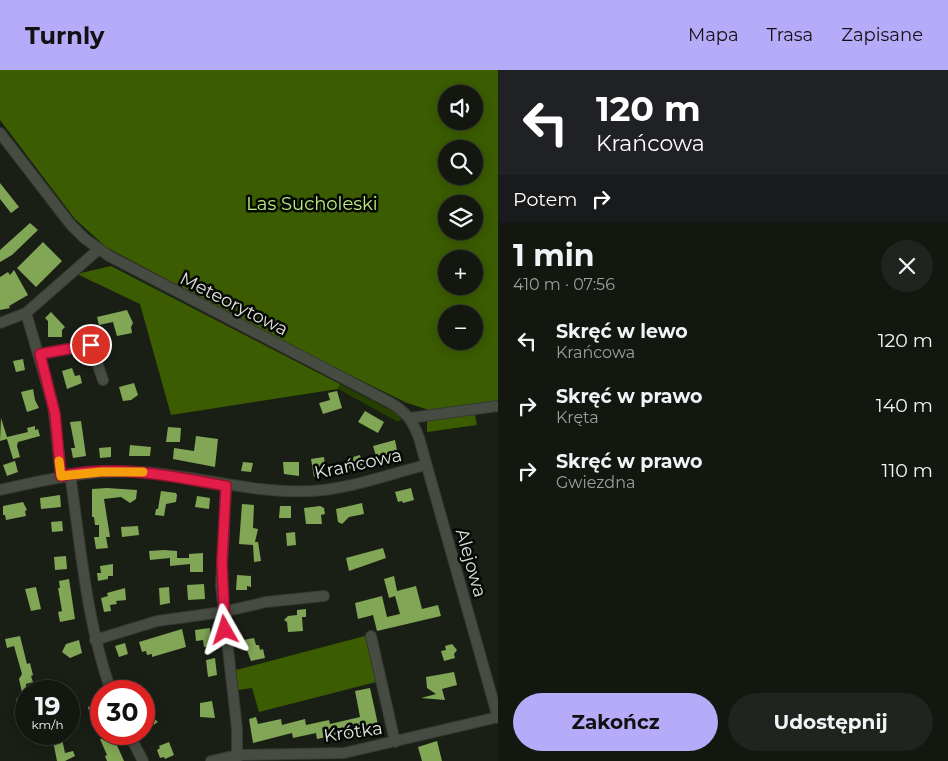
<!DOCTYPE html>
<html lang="pl">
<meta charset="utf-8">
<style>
body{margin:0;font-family:Montserrat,sans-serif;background:#21241e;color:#f1f3f6;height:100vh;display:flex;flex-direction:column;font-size:19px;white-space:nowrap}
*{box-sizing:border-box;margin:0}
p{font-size:16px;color:#9d9f9f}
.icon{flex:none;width:28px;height:28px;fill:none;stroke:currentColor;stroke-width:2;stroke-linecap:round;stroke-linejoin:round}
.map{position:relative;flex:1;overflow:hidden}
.sheet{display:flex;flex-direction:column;background:#141710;width:450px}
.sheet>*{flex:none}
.top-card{background:#202124;color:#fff;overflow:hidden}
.fabs{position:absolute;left:438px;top:15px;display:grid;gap:10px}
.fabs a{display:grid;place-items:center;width:45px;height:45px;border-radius:50%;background:#141710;box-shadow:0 2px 12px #0003,0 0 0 1px #333630;font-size:25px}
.speed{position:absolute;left:15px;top:610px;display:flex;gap:10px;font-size:25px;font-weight:700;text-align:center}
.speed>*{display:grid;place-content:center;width:65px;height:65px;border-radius:50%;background:#141710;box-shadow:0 2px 12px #0003,0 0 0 1px #333630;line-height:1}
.speed small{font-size:12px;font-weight:400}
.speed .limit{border:8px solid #d22;background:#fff;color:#111}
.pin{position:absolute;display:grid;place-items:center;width:42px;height:42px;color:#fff;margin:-21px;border:2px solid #fff;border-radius:50%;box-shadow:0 1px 5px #0007}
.me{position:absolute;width:55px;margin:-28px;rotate:354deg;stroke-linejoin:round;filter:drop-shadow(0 0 4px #0008)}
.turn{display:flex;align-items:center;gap:18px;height:105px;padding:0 15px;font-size:22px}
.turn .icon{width:65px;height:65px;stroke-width:2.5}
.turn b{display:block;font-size:35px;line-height:42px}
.then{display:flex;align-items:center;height:48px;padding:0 15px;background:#0003;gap:10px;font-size:19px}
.round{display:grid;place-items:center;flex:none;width:52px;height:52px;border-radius:26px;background:#21241e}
.head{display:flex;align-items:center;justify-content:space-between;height:85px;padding:0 15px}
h1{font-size:30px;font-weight:700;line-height:38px}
.action{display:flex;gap:10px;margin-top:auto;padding:10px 15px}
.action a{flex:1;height:58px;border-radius:30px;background:#b6abf8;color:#111;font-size:20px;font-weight:700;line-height:58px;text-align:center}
.action a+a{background:#21241e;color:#f1f3f6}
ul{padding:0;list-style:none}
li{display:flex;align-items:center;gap:15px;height:65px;padding:0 15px}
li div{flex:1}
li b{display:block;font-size:19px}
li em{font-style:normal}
header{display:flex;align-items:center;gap:30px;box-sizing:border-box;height:70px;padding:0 25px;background:#b6abf8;color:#111}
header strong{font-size:24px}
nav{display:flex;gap:28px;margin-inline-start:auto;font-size:18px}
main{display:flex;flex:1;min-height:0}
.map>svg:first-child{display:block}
.green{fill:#263e00}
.forest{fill:#3b5c01;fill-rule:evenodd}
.building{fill:#81a656}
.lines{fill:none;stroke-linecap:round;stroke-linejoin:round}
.minor-casing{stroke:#363933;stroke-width:12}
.minor{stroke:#464c42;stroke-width:10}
.route-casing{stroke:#92132f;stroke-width:12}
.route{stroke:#e11d48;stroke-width:9}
.slow{stroke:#f59e0b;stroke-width:9}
.labels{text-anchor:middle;stroke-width:5;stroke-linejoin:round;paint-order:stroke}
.park-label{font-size:18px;fill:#bbed82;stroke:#060805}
.street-label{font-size:18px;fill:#e0e3dd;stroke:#060805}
</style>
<header>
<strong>Turnly</strong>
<nav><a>Mapa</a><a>Trasa</a><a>Zapisane</a></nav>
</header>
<main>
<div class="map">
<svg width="498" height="691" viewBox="0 0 498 691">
<rect width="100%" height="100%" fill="#1a1f16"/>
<path class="green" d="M340,314L404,347L398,352L338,319Z"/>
<path class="forest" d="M0,0H498V331L429,340L407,333L313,287L106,177L75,149L0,50ZM446,24H474V51H446ZM446,79H474V106H446ZM446,134H474V161H446ZM446,189H474V216H446ZM446,244H474V271H446Z
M111,196L340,314L338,319L171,345L140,234L77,204Z
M474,340L477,355L427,362V349Z
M365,566L376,612L259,642L252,618L238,620L236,600Z"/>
<path class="building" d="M0,113L19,137L11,143L0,129Z
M30,153L38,160L12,185L0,192V180Z
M43,172L62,191L36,217L17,198Z
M14,200L28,225L9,236L10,238L0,240V207L8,202L10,205Z
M127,240L133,253L131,257L132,263L117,266L113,252L99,255L97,247Z
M51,242L65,257L62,260V267H48V251L45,248Z
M23,289L25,300L16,302L13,291Z
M72,298L75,306L80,305L82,313L67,319L62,301Z
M134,313L138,325L131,330L123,331L119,317Z
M33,319L35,330L39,338L27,342L21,322Z
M337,321L342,338L323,344L319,333L330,330L328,323Z
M365,341L384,352L378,363L358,352Z
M1,348L7,367L28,362L27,358L35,356V360L38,359L40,366L18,372L17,376L20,387L13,389L7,369L0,371Z
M81,351L86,386L73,388L71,378H75L70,352Z
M168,357L181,358L180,372H166Z
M196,366L218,369L215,397L173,389L174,378L194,381Z
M395,370L397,380L388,383L389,386L381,388L380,385L376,386L373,376Z
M130,375L151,377L150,386H129Z
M111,377V387L100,388L99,378Z
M360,385L363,395L349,399L346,389Z
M324,387L325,396L322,397L323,403L314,407L311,389Z
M15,391L18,402L7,406L3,395Z
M243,392L253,393L251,402L241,401Z
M283,392H299V406L284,404Z
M107,418L137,420L136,429L130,433L121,427L104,429L110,467H106L108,478L96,479L94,467H99V455H95L94,447H92V419Z
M411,418L414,430L403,433L402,431L398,432L395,422Z
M161,421L176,423L177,425L176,432L166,434L164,446L155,445L156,439H158Z
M60,425L61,437L41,439L40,428Z
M197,426L210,428L209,439L195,437Z
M23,432L27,440L25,441L26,446L6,450L5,445H3V436Z
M362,433L364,444L349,447L342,454L338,452L336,439Z
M242,434L254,435L253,458L258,459L255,472H258L261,491L254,492L253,475L239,474Z
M280,436H291V448H279Z
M320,436L324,438L325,444L321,445L322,454H306L304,438Z
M62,451L63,461L52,462L51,452Z
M138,456L139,465L122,467L121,457Z
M295,462L296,475L287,476L286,463Z
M383,478L386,488L349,501L346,488Z
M164,480L177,481V488H189V484L203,483V502H190V494L170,496V488L150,490L149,481Z
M66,486L67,499L55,500L54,487Z
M113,494V506H108V509L98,511L97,503H101L100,496Z
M237,505L251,506V517L247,516V520H236Z
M394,506L397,521L416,516L422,539L438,535L441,546L377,561L373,545L358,549L355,533L382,526L387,547L400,544L395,526L389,528L384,509Z
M69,509L75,549L60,552L58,542L62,541L58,518H60L59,511Z
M204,514L205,529L188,530L187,515Z
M36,517L41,539L31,541L25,519Z
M169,517L170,533L160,535L159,518Z
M125,518L126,530L116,531L117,534L110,535L111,541L104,542L101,528L108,526L107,523Z
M306,539V547H302L303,561L288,562L287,552L284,550L288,546L297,545V540Z
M210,558L212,576L204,577L203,570L196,571L195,560Z
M182,559L186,577L152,587V584L147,585L146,581L142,582L139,572Z
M20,566L27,594L30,593L33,605L31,606L33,612L26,614V634L18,636L16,629L23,627L19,609L22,604L14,576L7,578L5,569Z
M254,568L256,575H259L260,580L263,579L265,588L251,591L243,570Z
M79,570L82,583L70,588L62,582L66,574Z
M125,573L128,584L119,587L115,576Z
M452,574L457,580L454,584L455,588L444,591L441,581L446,580L445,576Z
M215,588L217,605L208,607L206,590Z
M454,602L457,615L442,619L445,630L421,628L436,624L427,618L426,607Z
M370,618L379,659L341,668L340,664L317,669L316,663L293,668L292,663L253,673L249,649L256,647L258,654L281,649L282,655L305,649L306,655L329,650L330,654L360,647L355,621Z
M212,631L215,648L200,647V633Z
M144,632L151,646L158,652L146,660L144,656Z
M98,633L101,639V661L96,649L93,651L89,641L88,637Z
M102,664H112L124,691H107L105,686L107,685L100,669L104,668Z
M62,669L65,683L73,681L75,686L65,691H57L53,671Z
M437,671L442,691H422L418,677Z
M169,672L174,685L165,689L164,687L160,688L157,680L160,678L159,676Z"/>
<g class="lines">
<g class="minor-casing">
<path id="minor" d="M0,63L71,155L84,168L109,186L391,333C406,342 413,351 419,368L498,648
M26,243L53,335L61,406
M0,253L26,243L99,179
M40,284L91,275L103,310
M410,348L498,336
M70,404C81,478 86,550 111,621
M226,416L221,516L237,659V690
M0,420C48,409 93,399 142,402C199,406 254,424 312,421C350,419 389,404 426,395
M371,566L395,672
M95,570L157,551L223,542L266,532L324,526
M129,664L143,691
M211,691L237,685L344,683L498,647"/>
</g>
<use href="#minor" class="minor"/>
</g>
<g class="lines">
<g class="route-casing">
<path id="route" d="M91,275L40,284L55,344L61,406C116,394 172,406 226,416L222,492L225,560"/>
</g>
<use href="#route" class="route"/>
<path class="slow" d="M59,391L61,406L101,402H143"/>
</g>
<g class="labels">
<g class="park-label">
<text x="312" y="140">Las Sucholeski</text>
</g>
<g class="street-label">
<text transform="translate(234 234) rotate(27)" y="6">Meteorytowa</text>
<text transform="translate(358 394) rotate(-12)" y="6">Krańcowa</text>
<text transform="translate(471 493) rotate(74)" y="6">Alejowa</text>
<text transform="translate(353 662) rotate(-8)" y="6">Krótka</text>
</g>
</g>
</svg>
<div class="fabs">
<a><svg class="icon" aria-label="sound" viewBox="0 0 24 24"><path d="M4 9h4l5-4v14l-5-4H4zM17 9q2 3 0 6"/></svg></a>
<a><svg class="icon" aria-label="search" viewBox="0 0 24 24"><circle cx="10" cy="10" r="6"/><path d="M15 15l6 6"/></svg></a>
<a><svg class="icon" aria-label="layers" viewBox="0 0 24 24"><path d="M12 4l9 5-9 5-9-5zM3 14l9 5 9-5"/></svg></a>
<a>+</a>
<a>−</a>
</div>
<div class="speed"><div>19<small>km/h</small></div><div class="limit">30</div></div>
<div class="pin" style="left:91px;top:275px;background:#d93025"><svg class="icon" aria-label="arrive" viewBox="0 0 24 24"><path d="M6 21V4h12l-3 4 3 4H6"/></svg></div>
<svg class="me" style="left:225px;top:560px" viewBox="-20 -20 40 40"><path d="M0-17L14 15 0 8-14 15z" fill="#e11d48" stroke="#fff" stroke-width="4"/></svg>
</div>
<section class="sheet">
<div class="top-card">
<div class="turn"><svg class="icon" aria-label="left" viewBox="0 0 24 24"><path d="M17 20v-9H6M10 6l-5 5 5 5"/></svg><div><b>120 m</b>Krańcowa</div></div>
<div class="then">Potem<svg class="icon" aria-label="right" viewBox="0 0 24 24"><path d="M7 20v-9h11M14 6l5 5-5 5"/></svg></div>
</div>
<div class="head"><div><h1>1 min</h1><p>410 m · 07:56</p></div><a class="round"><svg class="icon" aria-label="close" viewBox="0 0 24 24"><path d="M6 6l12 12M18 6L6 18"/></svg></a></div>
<ul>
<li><svg class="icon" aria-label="left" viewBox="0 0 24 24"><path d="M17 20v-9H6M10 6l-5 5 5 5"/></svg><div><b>Skręć w lewo</b><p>Krańcowa</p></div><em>120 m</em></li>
<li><svg class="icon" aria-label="right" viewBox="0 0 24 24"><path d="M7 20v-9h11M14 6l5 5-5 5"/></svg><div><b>Skręć w prawo</b><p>Kręta</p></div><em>140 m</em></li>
<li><svg class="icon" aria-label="right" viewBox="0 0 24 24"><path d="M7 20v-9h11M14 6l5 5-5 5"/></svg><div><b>Skręć w prawo</b><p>Gwiezdna</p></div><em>110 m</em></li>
</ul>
<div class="action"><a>Zakończ</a><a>Udostępnij</a></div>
</section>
</main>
